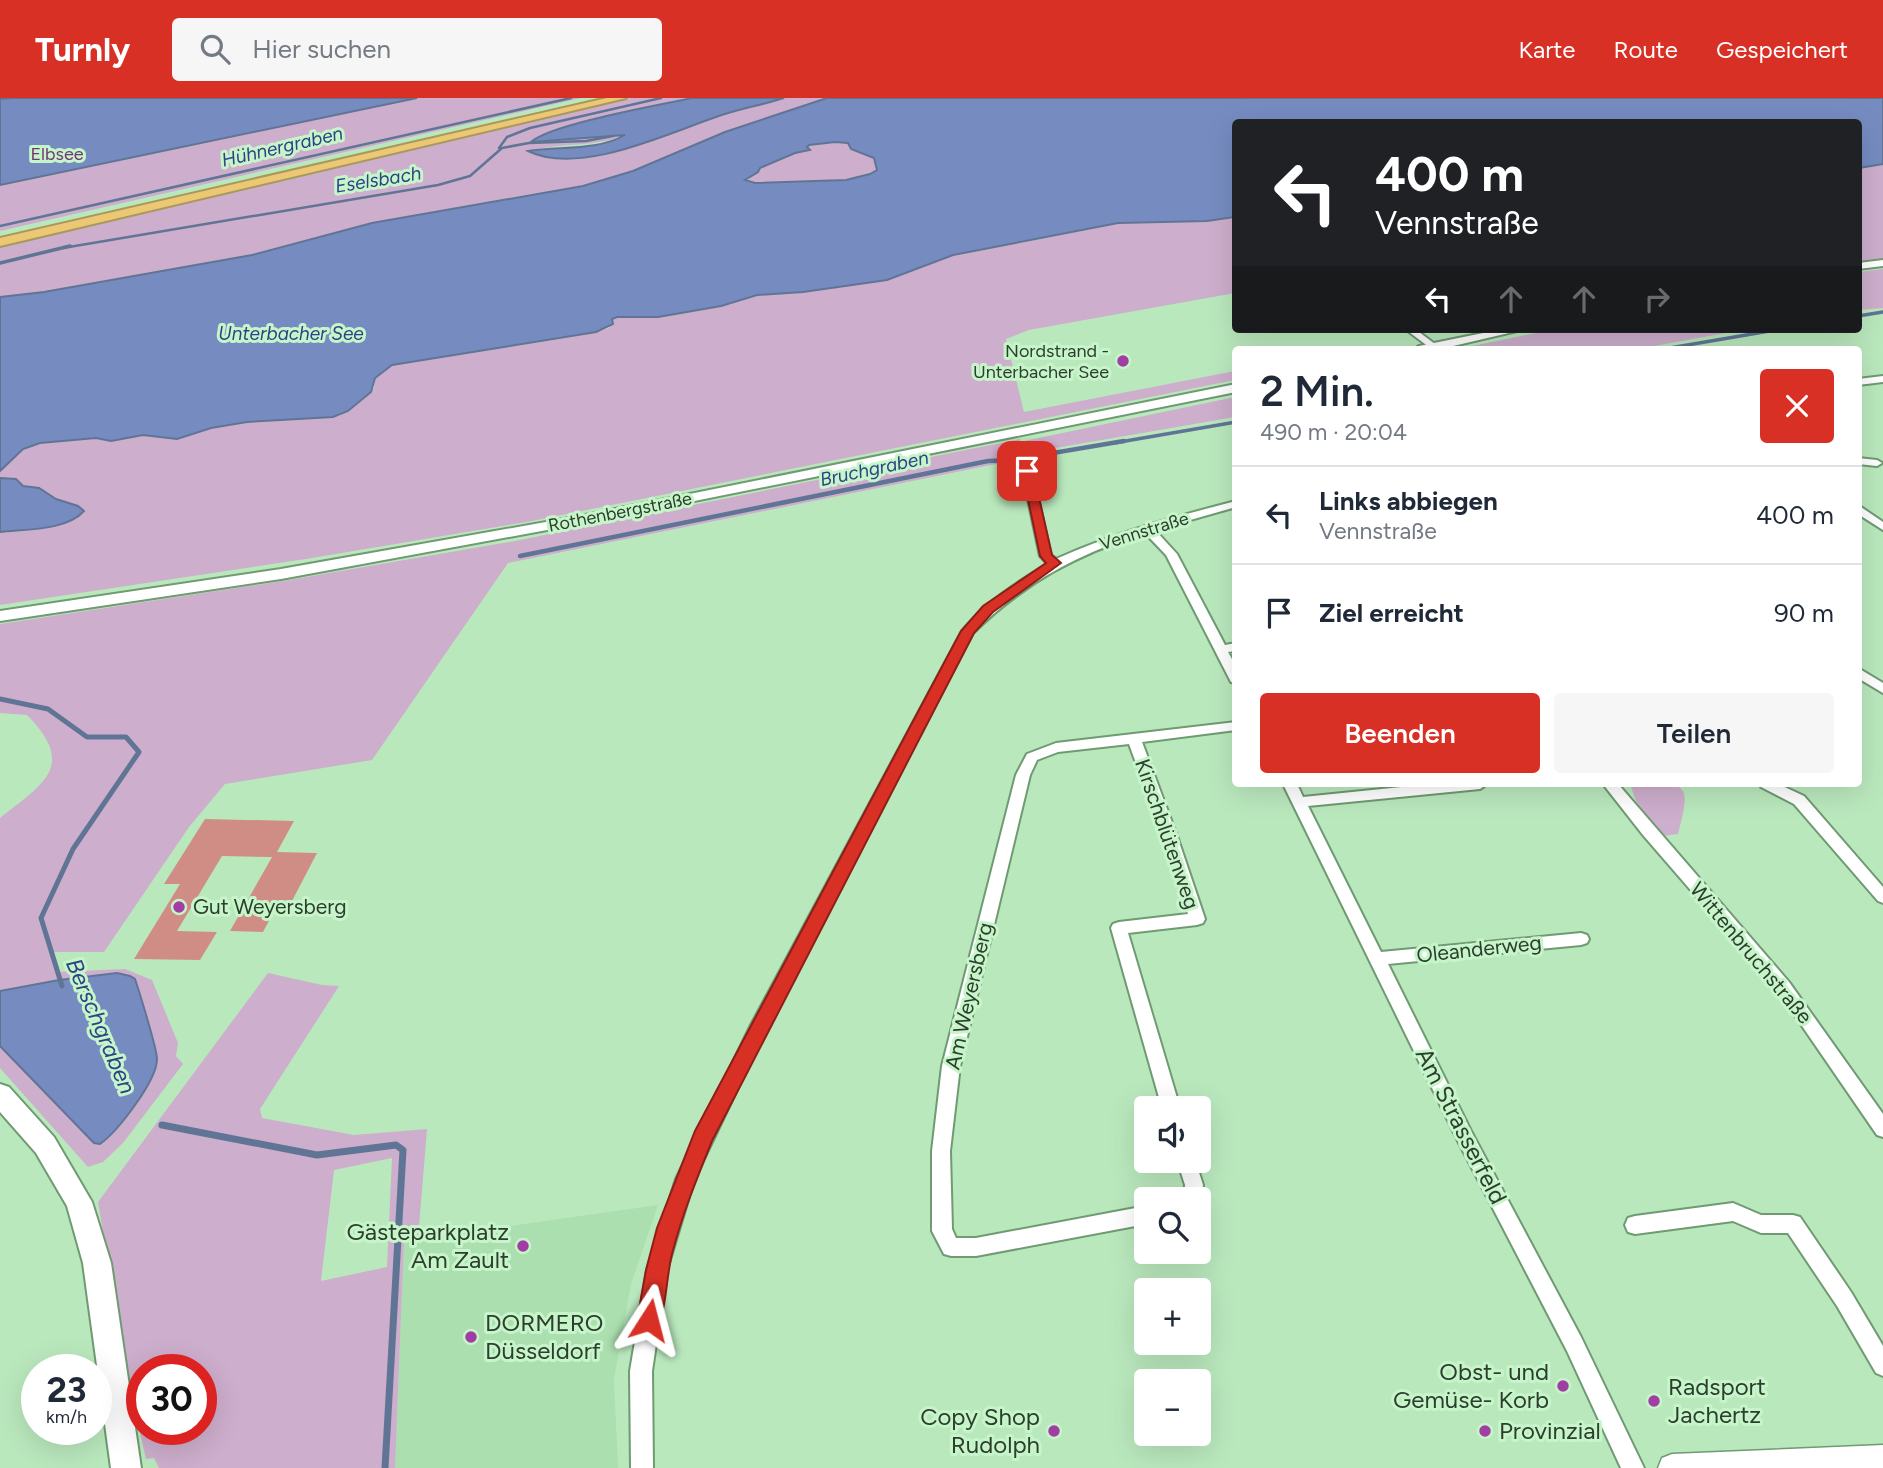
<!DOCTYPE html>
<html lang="de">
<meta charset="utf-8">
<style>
body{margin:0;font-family:Figtree,sans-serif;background:#f6f6f7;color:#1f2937;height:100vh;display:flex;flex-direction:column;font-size:26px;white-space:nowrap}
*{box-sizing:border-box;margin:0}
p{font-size:23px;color:#747a83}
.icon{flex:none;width:38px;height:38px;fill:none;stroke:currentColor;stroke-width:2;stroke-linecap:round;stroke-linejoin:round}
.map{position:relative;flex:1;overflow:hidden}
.details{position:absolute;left:1232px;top:248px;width:630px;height:441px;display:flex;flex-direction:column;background:#fff;border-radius:7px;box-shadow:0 7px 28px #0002}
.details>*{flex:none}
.top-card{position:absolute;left:1232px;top:21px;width:630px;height:214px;border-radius:7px;box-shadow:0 7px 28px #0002;background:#202124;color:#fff;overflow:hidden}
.buttons{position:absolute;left:1134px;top:998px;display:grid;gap:14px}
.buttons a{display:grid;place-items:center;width:77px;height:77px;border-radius:7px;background:#fff;box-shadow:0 7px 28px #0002;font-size:35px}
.speed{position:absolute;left:21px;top:1256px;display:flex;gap:14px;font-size:35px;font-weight:700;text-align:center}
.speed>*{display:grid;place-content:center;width:91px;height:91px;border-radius:50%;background:#fff;box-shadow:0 7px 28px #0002;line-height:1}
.speed small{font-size:18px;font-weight:400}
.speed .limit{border:10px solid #d22;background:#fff;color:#111}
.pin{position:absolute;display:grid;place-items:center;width:60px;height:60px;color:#fff;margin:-30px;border-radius:14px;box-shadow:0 4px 10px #0006}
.me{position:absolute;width:77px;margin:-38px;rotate:9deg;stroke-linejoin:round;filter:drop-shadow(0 0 5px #0008)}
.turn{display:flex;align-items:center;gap:24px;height:147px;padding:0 28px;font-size:32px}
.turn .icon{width:91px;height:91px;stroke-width:2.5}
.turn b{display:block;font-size:49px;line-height:60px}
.lanes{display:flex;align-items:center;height:66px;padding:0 28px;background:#0003;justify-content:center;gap:35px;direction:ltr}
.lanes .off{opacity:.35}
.round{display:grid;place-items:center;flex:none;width:74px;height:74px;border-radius:7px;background:#f6f6f7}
.summary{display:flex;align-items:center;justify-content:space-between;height:119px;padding:0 28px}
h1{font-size:42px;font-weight:600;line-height:52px}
.button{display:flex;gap:14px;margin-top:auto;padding:14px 28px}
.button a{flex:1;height:80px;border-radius:7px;background:#d93025;color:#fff;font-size:28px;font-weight:600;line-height:80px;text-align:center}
.button a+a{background:#f6f6f7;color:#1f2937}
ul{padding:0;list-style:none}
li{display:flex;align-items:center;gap:21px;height:98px;padding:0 28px;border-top:2px solid #e0e1e3}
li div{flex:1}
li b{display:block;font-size:26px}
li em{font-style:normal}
header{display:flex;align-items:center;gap:42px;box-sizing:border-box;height:98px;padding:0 35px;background:#d93025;color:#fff}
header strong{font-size:33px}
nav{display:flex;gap:38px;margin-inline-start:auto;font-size:24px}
.search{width:490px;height:63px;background:#f6f6f7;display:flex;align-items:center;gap:18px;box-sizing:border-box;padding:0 24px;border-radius:7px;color:#747a83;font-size:26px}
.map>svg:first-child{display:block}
.built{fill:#abdfaf}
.green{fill:#cdaecc;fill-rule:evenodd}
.water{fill:#768cc1;stroke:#607595;stroke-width:2;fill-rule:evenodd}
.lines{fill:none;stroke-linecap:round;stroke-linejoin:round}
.stream-far4{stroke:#607595;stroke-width:2.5}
.stream-far3{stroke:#607595;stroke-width:3.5}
.stream-far2{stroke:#607595;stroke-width:4.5}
.stream-far1{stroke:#607595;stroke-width:5}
.stream{stroke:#607595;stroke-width:7}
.building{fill:#d08d85}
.minor-casing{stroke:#6f9a72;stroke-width:4}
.tertiary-casing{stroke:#6f9a72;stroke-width:3}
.secondary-casing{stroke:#6f9a72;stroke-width:4}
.motorway-casing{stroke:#a9985b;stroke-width:4}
.minor{fill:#fff;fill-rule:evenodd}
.tertiary{fill:#fff;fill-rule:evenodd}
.secondary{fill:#fff;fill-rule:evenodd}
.motorway{fill:#ecc874;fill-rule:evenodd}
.route{fill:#d93025;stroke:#8d1f18;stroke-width:2}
.poi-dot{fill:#a13ea4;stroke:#c7f5ca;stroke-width:2.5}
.labels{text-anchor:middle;stroke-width:6;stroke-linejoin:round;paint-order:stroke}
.far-park-label{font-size:18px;fill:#713772;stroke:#c7f5ca}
.far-poi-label{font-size:18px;fill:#2c3e2d;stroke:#c7f5ca;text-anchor:end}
.far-street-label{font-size:18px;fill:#2c3e2d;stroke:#c7f5ca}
.far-water-label{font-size:19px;font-style:italic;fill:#2c4385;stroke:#c7f5ca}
.street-label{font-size:21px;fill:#2c3e2d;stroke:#c7f5ca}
.poi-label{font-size:21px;fill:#2c3e2d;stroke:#c7f5ca;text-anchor:start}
.water-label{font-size:23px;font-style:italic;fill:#2c4385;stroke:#c7f5ca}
.near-street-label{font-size:24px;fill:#2c3e2d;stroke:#c7f5ca}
.near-poi-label{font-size:24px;fill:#2c3e2d;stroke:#c7f5ca;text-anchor:end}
</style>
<header>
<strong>Turnly</strong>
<div class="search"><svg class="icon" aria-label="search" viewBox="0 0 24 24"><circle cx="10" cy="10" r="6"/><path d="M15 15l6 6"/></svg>Hier suchen</div>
<nav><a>Karte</a><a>Route</a><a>Gespeichert</a></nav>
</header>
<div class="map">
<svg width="1883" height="1370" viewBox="0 0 1883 1370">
<rect width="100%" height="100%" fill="#bae8bd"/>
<path class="built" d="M658,1107L631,1186L614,1281L618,1370H395L404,1143Z"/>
<path class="green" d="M0,0H581L0,133Z
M631,0H692C664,6 547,27 533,44L629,36C596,50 562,44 529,53L593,59L719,18L784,0H827L725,34L633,73L583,88L372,125L252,157L44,194L0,199V147Z
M835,44L848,45L874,60L877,72C853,89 786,83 755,85L744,82C762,66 786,56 810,52L807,49L809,47Z
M1883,66V160L1859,163L1858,70Z
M1235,119V195L1029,232L1006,241L1024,314L1235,273V282L532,423L306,461L0,507V434L59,426L78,408L23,388L16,381L0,380V373L23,351L57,341L96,340L111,342L143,337L177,341L211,330L247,324L339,318L355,308L374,290L375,280L380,274L392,267L596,234L609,230L612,221L617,219H658L721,208L757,197L803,194L892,181L953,157L1118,125L1207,123Z
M1883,171V210L1859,212V174Z
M1556,231H1748L1632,252H1453Z
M1235,299V319L1038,353H1032L1024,343Z
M1020,341L1021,361L508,465L372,662L225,686L189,729L104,854H52L42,820L76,749L135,658L71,751L39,821L56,874L125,871L152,882L178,945L176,958L183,966L123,1045L103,1064L88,1069L0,970V948L94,1045L100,1046C124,1030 149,988 157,961L117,875L59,882L0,893V720C44,685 77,668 27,617L0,615V526L283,483L515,443Z
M1635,686C1687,686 1692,682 1678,736L1662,738L1636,703L1631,689Z
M268,875L322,887L339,888L260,1011L262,1020L354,1037L427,1031L418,1141L404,1143L395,1370H159L154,1360L146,1361L127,1279L98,1104ZM392,1060L387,1169L321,1183L334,1072ZM142,1272H201V1332H142Z"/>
<path class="water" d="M13,0H417L0,87V1Z
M692,0H784C762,7 738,11 716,19C666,36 579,78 528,53C560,48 597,53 625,37L531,44C551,26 660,7 692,0Z
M827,0H1883V66L1859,70L1858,24H1236L1235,119L1207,123L1118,125L953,157L887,182L803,194L757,197L721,208L658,219H617L612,221L613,226L596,234L392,267L375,280L371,294L348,313L333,319L247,324L211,330L177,341L143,337L111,343L96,340L40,345L23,351L0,373V199L44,194L252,157L372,125L583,88L633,73L725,34ZM835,44L848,45L851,51L874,60L877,72L870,76L846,82L755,85L745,82L758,74L760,70L795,55L810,52L807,49L809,47Z
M0,380L16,381L23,388L39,390L56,401L78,408L84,413C66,433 25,431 0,434Z
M117,875L130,878L135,881C139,893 157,951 157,961C157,983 117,1034 100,1046L94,1045L0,948V893L59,882Z"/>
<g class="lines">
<path class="stream-far4" d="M499,50L507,39L530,30L661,0
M0,128L571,0
M63,150L438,87L470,78L502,50L529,45L586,43L613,38"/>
<path class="stream-far3" d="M0,165L70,148
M1858,218L1883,214
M1658,252L1782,231
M1114,345L1236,324"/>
<path class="stream-far2" d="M520,458L988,363L1012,362L1124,343"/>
<path class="stream-far1" d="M0,601L48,611L87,639H126L139,654L73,751L41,820L62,888"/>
<path class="stream" d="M162,1027L317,1057L396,1047L403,1052L385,1370"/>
</g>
<path class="building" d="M205,721L294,723L277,754L317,755L292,803L280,802L263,834L230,833L272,759L222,758L177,833L217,834L200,862L134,861L180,786H164Z"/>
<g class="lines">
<g class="minor-casing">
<path id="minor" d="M1405,231H1415L1443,252H1433Z
M1883,278V284L1858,287V281Z
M1858,360L1877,362L1882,365L1877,368L1858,366Z
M1037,364L1042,367L1032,374L1051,457L1056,461C1114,435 1174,419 1236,403V409L1155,432L1177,456L1225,547L1236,545V553L1228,554L1236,568V585L1231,584L1166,457L1145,435C1077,456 1024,485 973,535L764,935L694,1082L667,1172L652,1273L653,1370H631L630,1273L647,1172L676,1081L751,927L962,533C985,505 1017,484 1048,466L1040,458L1022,373Z
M1858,407L1883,424V432L1858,416Z
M1858,570L1883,585V595L1858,580Z
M1236,624V632L1142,644L1177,738L1205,821L1203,825L1197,827L1128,835L1180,1010H1162L1111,830L1113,826L1119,824L1188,816L1163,738L1129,646L1058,654L1037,662L1030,677L960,968L950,1053L952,1131L956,1140H976L1146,1108V1126L976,1158H951L944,1156L932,1133V1053L942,968L1016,677L1027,656L1056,645Z
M1283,686H1297L1303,699L1431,686H1487L1480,691L1308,708L1381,854L1581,835L1587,837L1589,841L1587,845L1581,847L1388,866L1471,1033L1581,1239L1644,1370H1621L1567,1253L1459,1045Z
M1603,686H1618L1789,884L1883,1016V1039L1877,1037L1778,893L1643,737Z
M1759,686H1778L1804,698L1883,789V805L1878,803L1794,706L1761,689Z
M1177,1062H1195L1203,1087L1200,1107L1199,1101H1184L1185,1087Z
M1733,1105L1761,1117H1793L1800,1119L1851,1194L1883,1248V1278L1876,1275L1837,1208L1788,1135H1761L1733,1123L1635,1136L1628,1134L1625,1127L1628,1120L1635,1118Z"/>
</g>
<g class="tertiary-casing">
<path id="tertiary" d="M1883,1347V1370H1658L1662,1360L1672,1356Z"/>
</g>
<g class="secondary-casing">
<path id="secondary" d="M1883,162V168L1858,171V165Z
M1503,231H1526L1436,252H1413L1419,248Z
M1236,286V294L585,425L281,481L0,523V513L281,471L585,417Z
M0,986L9,989L54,1039L92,1104L111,1165L141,1370H111L83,1165L67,1108L36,1055L0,1014Z"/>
</g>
<g class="motorway-casing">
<path id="motorway" d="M607,0H626L0,148V140Z"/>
</g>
<use href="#minor" class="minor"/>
<use href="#tertiary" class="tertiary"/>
<use href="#secondary" class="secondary"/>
<use href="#motorway" class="motorway"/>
</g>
<path class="route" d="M1027,370L1033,373L1052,457L1061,465L993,514L974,535L712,1043C697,1080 682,1117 672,1156C666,1180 667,1208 657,1230L649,1234L641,1230L637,1222L646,1172L657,1130L695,1033L961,533L983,508L1046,465L1040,458L1022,373Z"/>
<g class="poi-dot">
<circle cx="1123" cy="263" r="7"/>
<circle cx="179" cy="809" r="7"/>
<circle cx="523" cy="1148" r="7"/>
<circle cx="471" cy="1239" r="7"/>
<circle cx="1563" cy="1288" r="7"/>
<circle cx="1654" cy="1303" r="7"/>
<circle cx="1054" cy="1333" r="7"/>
<circle cx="1485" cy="1333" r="7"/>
</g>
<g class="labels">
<g class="far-park-label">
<text x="57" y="62">Elbsee</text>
</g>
<g class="far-poi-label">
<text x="1109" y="259">Nordstrand -<tspan x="1109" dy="21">Unterbacher See</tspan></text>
</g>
<g class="far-street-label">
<text transform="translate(620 414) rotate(-11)" y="6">Rothenbergstraße</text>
<text transform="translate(1144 433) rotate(-17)" y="6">Vennstraße</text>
</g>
<g class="far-water-label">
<text transform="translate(282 48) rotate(-13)" y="7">Hühnergraben</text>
<text transform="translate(378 81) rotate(-9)" y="7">Eselsbach</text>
<text x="291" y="242">Unterbacher See</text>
<text transform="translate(874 370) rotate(-12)" y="7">Bruchgraben</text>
</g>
<g class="street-label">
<text transform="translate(1167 736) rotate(71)" y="7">Kirschblütenweg</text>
<text transform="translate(1479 851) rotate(-6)" y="7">Oleanderweg</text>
<text transform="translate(1751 855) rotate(50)" y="7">Wittenbruchstraße</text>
<text transform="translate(969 898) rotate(-77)" y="7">Am Weyersberg</text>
</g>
<g class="poi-label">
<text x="193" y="816">Gut Weyersberg</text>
</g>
<g class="water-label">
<text transform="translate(101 928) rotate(67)" y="8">Berschgraben</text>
</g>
<g class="near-street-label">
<text transform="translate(1461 1028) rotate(63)" y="8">Am Strasserfeld</text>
</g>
<g class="near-poi-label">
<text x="509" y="1142">Gästeparkplatz<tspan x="509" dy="28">Am Zault</tspan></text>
<text x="485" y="1233" text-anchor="start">DORMERO<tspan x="485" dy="28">Düsseldorf</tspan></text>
<text x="1549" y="1282">Obst- und<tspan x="1549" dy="28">Gemüse- Korb</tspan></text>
<text x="1668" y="1297" text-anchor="start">Radsport<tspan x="1668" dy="28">Jachertz</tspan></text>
<text x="1040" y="1327">Copy Shop<tspan x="1040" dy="28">Rudolph</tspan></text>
<text x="1499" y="1341" text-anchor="start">Provinzial</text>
</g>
</g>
</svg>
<div class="buttons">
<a><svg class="icon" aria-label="sound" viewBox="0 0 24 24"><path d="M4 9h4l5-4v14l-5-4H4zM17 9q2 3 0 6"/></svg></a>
<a><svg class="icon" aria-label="search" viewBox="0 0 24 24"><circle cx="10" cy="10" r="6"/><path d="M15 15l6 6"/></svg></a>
<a>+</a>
<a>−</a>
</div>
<div class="speed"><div>23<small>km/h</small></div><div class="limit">30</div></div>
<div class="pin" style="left:1027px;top:373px;background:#d93025"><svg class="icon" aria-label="arrive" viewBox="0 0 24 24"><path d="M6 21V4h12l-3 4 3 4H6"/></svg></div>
<svg class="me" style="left:649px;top:1222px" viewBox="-20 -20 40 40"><path d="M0-17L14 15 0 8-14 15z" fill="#d93025" stroke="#fff" stroke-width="4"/></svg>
<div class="top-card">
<div class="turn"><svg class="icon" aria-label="left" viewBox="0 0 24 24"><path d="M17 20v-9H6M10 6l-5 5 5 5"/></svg><div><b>400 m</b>Vennstraße</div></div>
<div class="lanes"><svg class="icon" aria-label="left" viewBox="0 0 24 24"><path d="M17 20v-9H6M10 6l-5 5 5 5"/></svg><svg class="icon off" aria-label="ahead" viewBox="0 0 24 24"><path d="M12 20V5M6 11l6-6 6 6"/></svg><svg class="icon off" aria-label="ahead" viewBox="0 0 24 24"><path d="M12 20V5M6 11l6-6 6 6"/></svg><svg class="icon off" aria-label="right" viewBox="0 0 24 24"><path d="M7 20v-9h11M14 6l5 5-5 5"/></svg></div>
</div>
<section class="details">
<div class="summary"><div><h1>2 Min.</h1><p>490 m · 20:04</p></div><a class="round" style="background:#d93025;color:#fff"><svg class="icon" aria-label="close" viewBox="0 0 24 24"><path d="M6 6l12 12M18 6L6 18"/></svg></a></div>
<ul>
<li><svg class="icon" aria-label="left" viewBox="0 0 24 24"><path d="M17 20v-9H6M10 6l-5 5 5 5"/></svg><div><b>Links abbiegen</b><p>Vennstraße</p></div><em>400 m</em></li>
<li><svg class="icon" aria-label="arrive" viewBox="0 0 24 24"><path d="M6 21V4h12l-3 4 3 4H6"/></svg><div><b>Ziel erreicht</b></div><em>90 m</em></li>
</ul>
<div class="button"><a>Beenden</a><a>Teilen</a></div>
</section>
</div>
